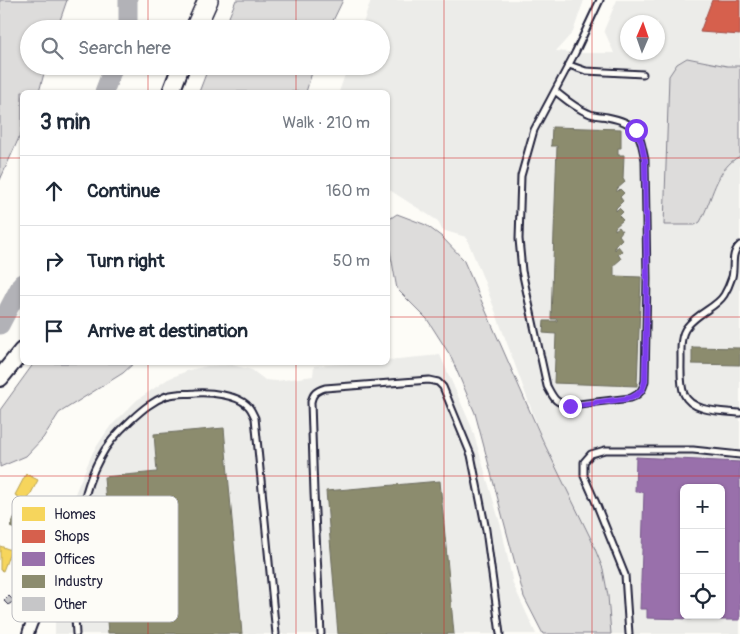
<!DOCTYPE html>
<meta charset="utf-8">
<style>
:root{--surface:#fff;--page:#f6f6f7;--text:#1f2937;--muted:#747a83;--line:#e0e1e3}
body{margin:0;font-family:Pangolin,sans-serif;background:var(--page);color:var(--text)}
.controls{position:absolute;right:15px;bottom:15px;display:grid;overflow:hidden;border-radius:8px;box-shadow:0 1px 4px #0004}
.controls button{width:45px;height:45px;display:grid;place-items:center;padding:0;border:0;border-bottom:1px solid var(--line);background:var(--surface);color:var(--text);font:25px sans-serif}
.compass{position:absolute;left:620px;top:15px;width:45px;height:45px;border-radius:50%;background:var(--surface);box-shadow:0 1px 4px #0004;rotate:2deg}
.stop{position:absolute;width:15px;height:15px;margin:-11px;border:4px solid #7c3aed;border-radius:50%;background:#fff}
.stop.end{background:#7c3aed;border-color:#fff;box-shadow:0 1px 5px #0008}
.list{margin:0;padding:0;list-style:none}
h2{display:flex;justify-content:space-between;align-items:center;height:65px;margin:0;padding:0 20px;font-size:21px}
h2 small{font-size:16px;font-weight:400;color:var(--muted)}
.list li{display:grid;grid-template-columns:32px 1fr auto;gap:15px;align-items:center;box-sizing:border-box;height:70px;padding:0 20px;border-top:1px solid var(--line)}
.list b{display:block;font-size:19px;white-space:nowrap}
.list em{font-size:16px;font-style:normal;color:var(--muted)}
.icon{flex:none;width:28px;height:28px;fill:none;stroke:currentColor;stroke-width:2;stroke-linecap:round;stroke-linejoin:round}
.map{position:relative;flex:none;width:740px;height:634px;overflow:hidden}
.search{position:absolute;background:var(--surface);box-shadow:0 1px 4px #0004;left:20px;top:20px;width:370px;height:55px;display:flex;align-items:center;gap:12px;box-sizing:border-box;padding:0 18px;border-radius:28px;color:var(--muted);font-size:19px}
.panel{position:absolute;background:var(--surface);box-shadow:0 1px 4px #0004;left:20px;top:90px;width:370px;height:275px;border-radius:8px}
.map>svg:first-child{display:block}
</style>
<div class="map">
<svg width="740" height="634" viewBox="0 0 740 634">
<rect width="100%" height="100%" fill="#fdfcf7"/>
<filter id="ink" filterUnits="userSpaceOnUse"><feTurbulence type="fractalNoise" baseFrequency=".02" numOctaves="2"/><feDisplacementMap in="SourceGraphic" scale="10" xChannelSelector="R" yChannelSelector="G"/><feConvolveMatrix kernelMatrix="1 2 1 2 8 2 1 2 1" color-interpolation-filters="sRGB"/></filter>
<g filter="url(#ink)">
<g fill="#ecece9" fill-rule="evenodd">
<path d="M371 0H584L573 32 556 51 581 53H614L604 30 617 0H740V634H611L608 596 603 569 591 539 543 441 483 278 466 237 442 230 438 221 388 189V92H339L348 66H381V29H361ZM628 22H658V52H628ZM684 488H721V615H684Z"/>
<polygon points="440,355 472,428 502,530 513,584 536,634 55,634 55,616 62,597 67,527 76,491 93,452 109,428 137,400 168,379 189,370 208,366 232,365 252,370 265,380 277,381 313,376 314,366 355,363 388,362 388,360"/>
</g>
<g fill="#dddcdb" stroke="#807f8b">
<polygon points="0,0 67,0 57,29 29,29 29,66 46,66 39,92 22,92 22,131 0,180"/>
<polygon points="236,0 343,0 329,29 224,29"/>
<path d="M687 58 727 66H740V156C715 169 713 199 700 222L695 225H664L669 76 677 64Z"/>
<polygon points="209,66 314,66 306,92 199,92"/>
<polygon points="397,214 426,225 442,237 463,259 543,441 591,539 603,569 608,596 611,634 543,634 524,597 475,413 450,355 427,319 397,289 388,240 388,220"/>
<polygon points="34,363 134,363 123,373 59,413 43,438 26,456 0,467 0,410"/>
</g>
<g fill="#f6d55c" stroke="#b69f52">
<polygon points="26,474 38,480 27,501 15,495"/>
<polygon points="0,546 11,550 3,571 0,570"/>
</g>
<polygon fill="#d6604d" stroke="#a04d48" points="712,0 740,0 740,35 700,32"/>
<polygon fill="#9970ab" stroke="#755989" points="636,457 740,462 740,620 719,620 719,615 721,615 721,488 684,488 684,615 691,615 691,619 647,618 647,609 640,609 644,492 635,492"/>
<g fill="#8c8c6e" stroke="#6c6c5f">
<polygon points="552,127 621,129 621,148 618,148 618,155 624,155 623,179 625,182 617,189 617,192 620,189 624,193 620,197 623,201 616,208 616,211 619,208 623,212 619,216 623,220 615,227 615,230 619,227 622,231 619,235 622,239 615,246 615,250 618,246 622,251 618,254 621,259 614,265 614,276 641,277 637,386 554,383 556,334 543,333 544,321 557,321 557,319 551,319 557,146 551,146"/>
<polygon points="692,347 740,348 740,365 692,364"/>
<polygon points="224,428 242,634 108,633 107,621 116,620 110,545 105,545 104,541 102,529 108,529 104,477 157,472 154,434"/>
<polygon points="440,481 454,634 338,634 326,491"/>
<polygon points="15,516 27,520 22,532 10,527"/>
</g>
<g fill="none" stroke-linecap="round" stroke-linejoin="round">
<g stroke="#b2b2b7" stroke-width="19">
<polyline points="128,0 128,29"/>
<polyline points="104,92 114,66"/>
<polyline points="0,325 22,283"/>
</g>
</g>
<polygon fill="#c6c6c8" stroke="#22223b" points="9,596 14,601 8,605 4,601"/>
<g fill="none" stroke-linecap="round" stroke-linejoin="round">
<g stroke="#22223b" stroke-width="9">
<g id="service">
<polyline points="569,65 586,71 643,74"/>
<path d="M555 91C565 99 575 108 588 113 594 116 601 116 607 117 638 123 639 131 645 160L647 279 645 381C643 390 640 394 631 398L570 405C555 403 554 399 547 386L522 271 519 239 521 176 534 130 575 53 600 0"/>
<path d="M740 245C730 254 735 265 732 277 730 283 727 290 724 295 716 308 698 312 687 327 680 335 681 350 681 360 681 371 680 384 684 394 692 413 724 411 740 413"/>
<path d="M76 634C72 582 74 504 100 458 107 444 120 430 131 420 142 410 152 401 166 396 175 393 187 394 196 393 210 392 237 395 247 405 251 408 253 414 255 418L276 634"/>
<path d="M321 634 314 493 311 402C313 393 316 391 325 388L429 380 438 382 443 387 471 455 486 530 500 634"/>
<polyline points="629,634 625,575 596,503 584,476 584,462 591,454 605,450 693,450 740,455"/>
</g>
</g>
<g stroke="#22223b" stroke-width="14">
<path id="minor" d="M28 634C32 615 50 595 48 575 46 562 39 547 34 534"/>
</g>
<g stroke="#22223b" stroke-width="20">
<g id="primary">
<polyline points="171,92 181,66"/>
<polyline points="0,378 22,351"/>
</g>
</g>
<g stroke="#22223b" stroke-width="22">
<polyline id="motorway" points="195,29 208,0"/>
</g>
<use href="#service" stroke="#fdfcf7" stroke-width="5"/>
<use href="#minor" stroke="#fdfcf7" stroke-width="10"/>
<use href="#primary" stroke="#fdfcf7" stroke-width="16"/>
<use href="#motorway" stroke="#fdfcf7" stroke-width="19"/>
</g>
</g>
<g fill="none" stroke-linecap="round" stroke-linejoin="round" filter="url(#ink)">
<path stroke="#7c3aed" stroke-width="6" d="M570 406 631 398C640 394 643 390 645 381L647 279 645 160 641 141 636 130"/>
</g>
<path fill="none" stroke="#d62828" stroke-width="1" stroke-opacity="0.55" d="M148 0V29M296 0V29M444 0V634M592 0V634M148 66V92M296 66V92M0 158H22M388 158H740M0 317H22M388 317H740M148 362V634M296 362V634M0 476H740"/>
<rect x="12" y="496" width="166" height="126" rx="8" fill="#fdfcf7" stroke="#bbbbbf" stroke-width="1"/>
<rect x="22" y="507" width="23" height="14" fill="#f6d55c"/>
<rect x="22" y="530" width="23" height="13" fill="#d6604d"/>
<rect x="22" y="552" width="23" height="14" fill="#9970ab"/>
<rect x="22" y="575" width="23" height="13" fill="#8c8c6e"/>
<rect x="22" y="597" width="23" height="14" fill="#c6c6c8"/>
<g font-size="14" fill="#22223b">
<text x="54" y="519">Homes</text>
<text x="54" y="541">Shops</text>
<text x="54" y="564">Offices</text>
<text x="54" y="586">Industry</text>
<text x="54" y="609">Other</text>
</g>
</svg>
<div class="controls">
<button>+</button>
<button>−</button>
<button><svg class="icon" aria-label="locate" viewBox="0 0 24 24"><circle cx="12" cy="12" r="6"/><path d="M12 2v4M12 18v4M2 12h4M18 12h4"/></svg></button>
</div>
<svg class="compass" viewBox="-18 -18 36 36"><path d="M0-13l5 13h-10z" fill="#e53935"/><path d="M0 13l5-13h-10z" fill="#747a83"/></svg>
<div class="stop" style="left:636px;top:130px"></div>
<div class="stop end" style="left:570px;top:406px"></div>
<div class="search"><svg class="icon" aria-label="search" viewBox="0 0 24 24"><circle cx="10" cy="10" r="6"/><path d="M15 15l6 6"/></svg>Search here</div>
<section class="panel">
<h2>3 min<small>Walk · 210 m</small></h2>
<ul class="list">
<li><svg class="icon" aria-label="ahead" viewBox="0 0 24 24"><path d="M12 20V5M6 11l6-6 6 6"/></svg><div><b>Continue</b></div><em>160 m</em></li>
<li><svg class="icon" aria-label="right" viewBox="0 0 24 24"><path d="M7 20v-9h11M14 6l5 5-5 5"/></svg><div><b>Turn right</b></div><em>50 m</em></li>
<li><svg class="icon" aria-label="arrive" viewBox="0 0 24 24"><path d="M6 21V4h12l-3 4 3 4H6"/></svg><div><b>Arrive at destination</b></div></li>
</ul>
</section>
</div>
